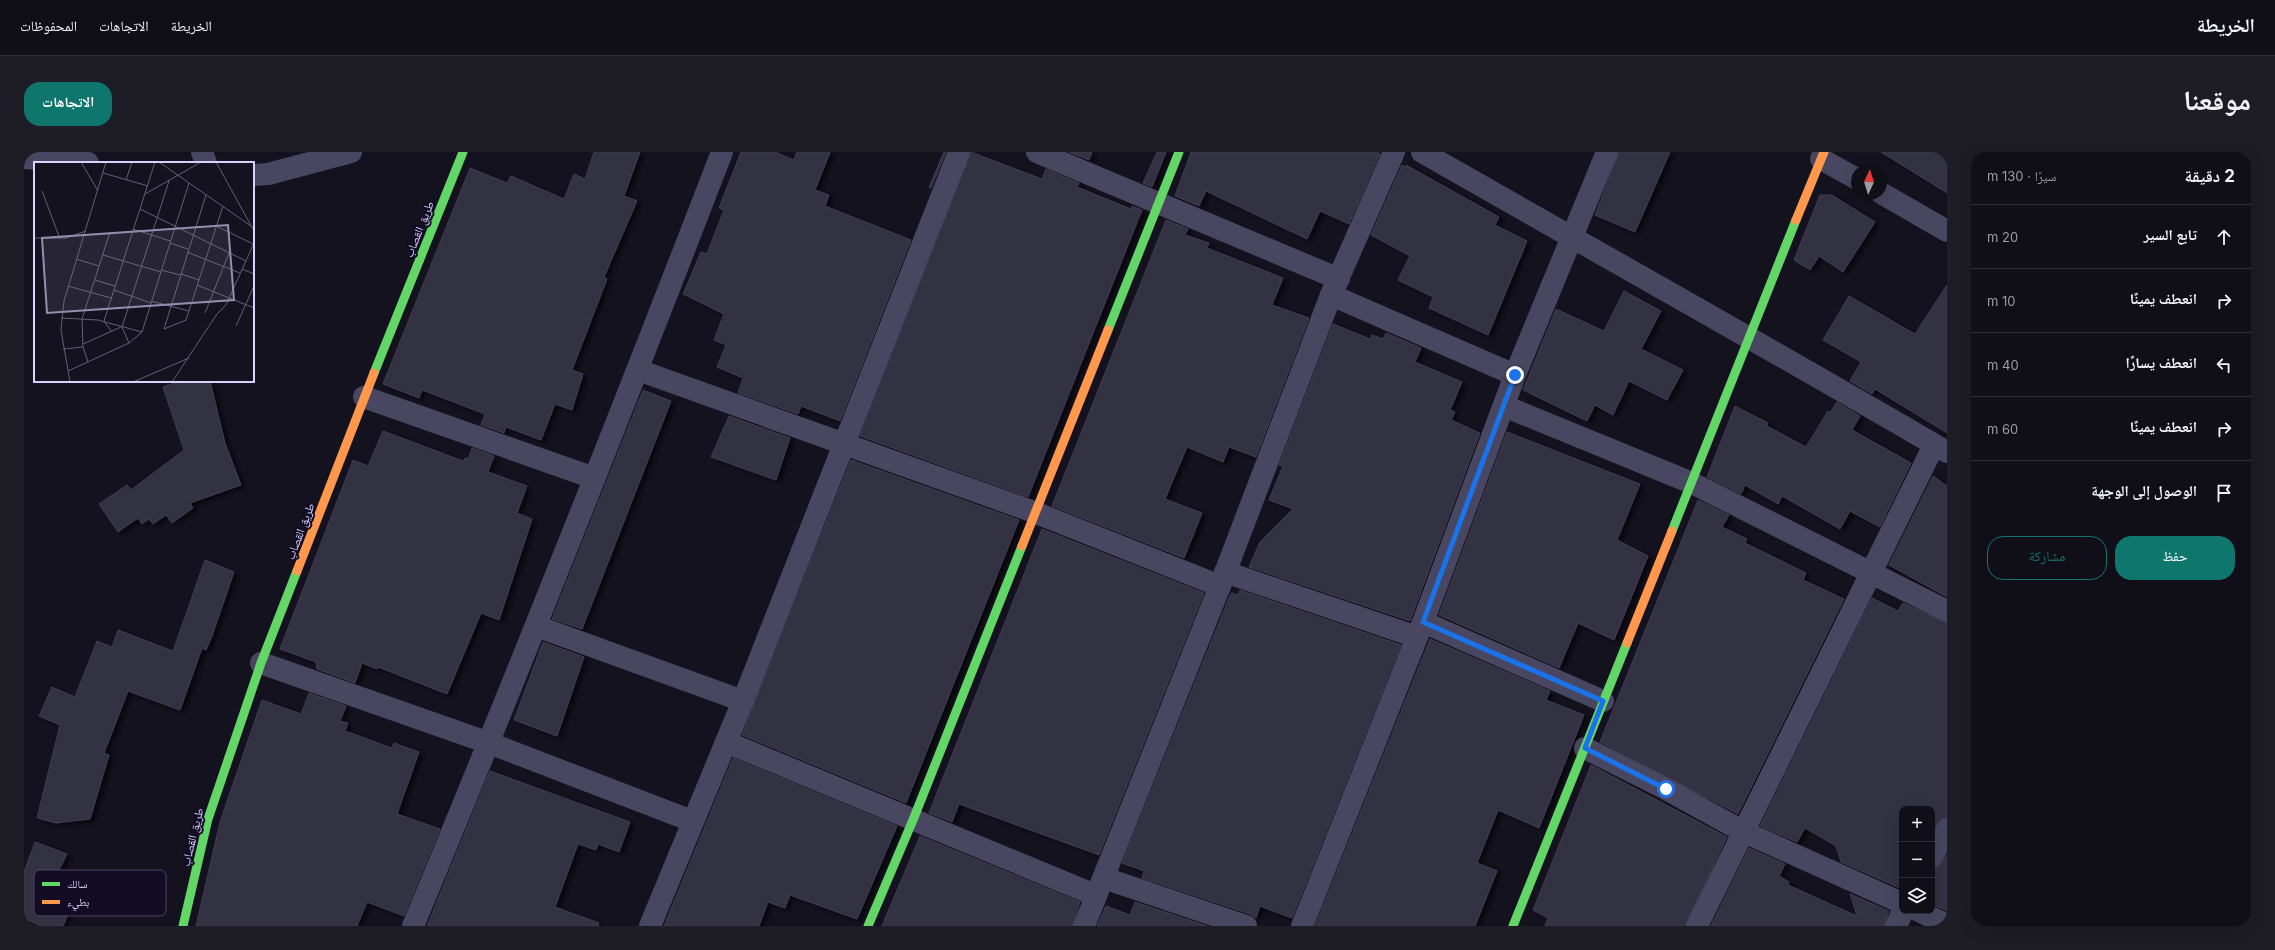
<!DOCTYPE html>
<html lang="ar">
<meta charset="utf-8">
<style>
:root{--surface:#100e17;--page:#1e1c24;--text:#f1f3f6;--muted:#9c9ca1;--line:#302e36;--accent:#0f766e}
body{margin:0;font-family:Inter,"Noto Naskh Arabic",sans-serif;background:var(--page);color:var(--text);direction:rtl}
.controls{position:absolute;right:12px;bottom:12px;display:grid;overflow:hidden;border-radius:8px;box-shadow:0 4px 16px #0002}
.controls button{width:36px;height:36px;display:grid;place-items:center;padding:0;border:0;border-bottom:1px solid var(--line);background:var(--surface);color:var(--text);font:20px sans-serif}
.compass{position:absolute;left:1827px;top:12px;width:36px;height:36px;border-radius:50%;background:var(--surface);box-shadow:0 4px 16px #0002;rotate:4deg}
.stop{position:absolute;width:12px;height:12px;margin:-9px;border:3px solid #1a73e8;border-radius:50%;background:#fff}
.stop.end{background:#1a73e8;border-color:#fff;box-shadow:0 1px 4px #0008}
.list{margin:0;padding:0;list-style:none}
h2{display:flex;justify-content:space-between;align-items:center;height:52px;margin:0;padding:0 16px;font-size:17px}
h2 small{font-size:13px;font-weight:400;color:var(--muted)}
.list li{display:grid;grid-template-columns:26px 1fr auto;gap:12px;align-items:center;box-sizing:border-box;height:64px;padding:0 16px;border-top:1px solid var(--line)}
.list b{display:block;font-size:15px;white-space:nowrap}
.list em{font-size:13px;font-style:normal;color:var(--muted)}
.actions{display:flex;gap:8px;padding:12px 16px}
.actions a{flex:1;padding:9px 0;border:1px solid var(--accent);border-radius:16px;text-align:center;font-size:14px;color:var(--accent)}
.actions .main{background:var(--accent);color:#fff}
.icon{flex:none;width:22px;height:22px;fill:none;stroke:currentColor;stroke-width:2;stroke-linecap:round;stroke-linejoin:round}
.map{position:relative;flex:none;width:1923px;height:774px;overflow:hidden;direction:ltr;border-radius:16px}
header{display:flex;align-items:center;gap:24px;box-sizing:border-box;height:56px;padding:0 20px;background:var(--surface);border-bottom:1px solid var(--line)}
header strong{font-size:19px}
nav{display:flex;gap:22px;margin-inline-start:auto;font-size:14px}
.intro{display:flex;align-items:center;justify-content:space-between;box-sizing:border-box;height:96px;padding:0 24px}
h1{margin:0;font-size:28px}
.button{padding:10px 18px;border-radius:16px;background:var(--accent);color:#fff;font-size:14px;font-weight:700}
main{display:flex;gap:24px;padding:0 24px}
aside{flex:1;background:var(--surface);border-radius:16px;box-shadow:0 4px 16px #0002}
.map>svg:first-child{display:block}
</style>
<header>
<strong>الخريطة</strong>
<nav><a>الخريطة</a><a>الاتجاهات</a><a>المحفوظات</a></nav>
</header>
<div class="intro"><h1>موقعنا</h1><a class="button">الاتجاهات</a></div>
<main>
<aside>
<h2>2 دقيقة<small>سيرًا · 130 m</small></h2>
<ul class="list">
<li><svg class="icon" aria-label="ahead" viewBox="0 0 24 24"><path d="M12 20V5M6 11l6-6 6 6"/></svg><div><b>تابع السير</b></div><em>20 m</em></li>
<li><svg class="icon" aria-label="right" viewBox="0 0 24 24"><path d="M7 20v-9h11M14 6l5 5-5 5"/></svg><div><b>انعطف يمينًا</b></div><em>10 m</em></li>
<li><svg class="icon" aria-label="left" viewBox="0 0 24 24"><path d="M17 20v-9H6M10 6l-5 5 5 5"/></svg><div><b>انعطف يسارًا</b></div><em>40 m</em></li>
<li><svg class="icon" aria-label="right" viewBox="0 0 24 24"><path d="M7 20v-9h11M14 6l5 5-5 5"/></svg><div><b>انعطف يمينًا</b></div><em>60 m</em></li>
<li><svg class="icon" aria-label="arrive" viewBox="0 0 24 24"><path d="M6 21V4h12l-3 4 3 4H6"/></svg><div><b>الوصول إلى الوجهة</b></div></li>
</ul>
<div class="actions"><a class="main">حفظ</a><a>مشاركة</a></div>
</aside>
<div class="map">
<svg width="1923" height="774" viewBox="0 0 1923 774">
<defs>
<filter id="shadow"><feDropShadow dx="4.5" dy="2.5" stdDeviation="2" flood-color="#0009"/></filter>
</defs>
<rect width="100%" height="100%" fill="#15121f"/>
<g fill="#333042" stroke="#423c54" filter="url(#shadow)">
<polygon points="570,0 616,0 600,44 613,49 580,125 583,127 548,218 559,222 548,258 531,252 517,288 482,275 480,281 457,273 461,262 398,238 395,246 359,232 446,16 483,31 487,24 540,47 550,22 561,27"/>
<polygon points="717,0 751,0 770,8 773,0 806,0 791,38 805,43 801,54 887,88 816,269 777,254 774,262 714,241 719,226 693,215 702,193 690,188 700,162 659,142 677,100 683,102 700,58 695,56"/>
<polygon points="920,0 922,0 907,36 905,35"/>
<polygon points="947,0 1018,27 1022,17 1055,31 1053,35 1107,57 1108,54 1118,58 1004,345 836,284"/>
<polygon points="1045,0 1068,0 1065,8"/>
<polygon points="1133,0 1142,0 1128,35 1119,31"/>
<polygon points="1167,0 1353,0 1356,2 1325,72 1296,59 1283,87 1182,39 1175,54 1151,44"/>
<polygon points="1595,0 1646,0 1611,80 1571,63"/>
<polygon points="1857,0 1923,0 1923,41"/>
<polygon points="1378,13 1381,15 1382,13 1475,65 1471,73 1503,89 1464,183 1405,156 1409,145 1374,128 1386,104 1347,83"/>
<polygon points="1796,43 1808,43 1851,70 1819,120 1795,104 1786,118 1770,108"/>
<polygon points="1142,68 1164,77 1161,83 1185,91 1183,96 1259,126 1248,153 1285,166 1232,305 1205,295 1199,310 1163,295 1141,347 1178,361 1160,406 1028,354"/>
<polygon points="1923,133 1923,281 1851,237 1848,242 1826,229 1837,210 1799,188 1825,144 1891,182"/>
<polygon points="1600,139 1637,159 1617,197 1659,218 1643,248 1605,229 1589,263 1571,253 1563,269 1499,238 1532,157 1580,179"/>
<polygon points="1309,172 1346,187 1348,183 1359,187 1362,181 1397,196 1391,210 1438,230 1426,258 1431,260 1427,268 1456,281 1386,469 1225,415 1236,390 1269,357 1245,348 1259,314 1255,313"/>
<polygon points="156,229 186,229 201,291 217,333 166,351 169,356 148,371 142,363 129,372 125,367 118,372 114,366 94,380 75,352 103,333 107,338 160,298 139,235"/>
<polygon points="619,238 647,249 558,477 528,467"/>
<polygon points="1813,250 1836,264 1828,278 1887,311 1856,375 1826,359 1816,377 1758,344 1754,352 1721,333 1717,342 1683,325 1711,254 1744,271 1743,274 1782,295 1804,259 1806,261"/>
<polygon points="705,264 766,286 752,328 687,305"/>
<polygon points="359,279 439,309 441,306 444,307 448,296 470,304 464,320 503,334 493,361 508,367 475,468 457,461 423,542 354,515 353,517 338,511 331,531 293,517 292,510 256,497 329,308 344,314"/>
<polygon points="1483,280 1616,332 1593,388 1624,404 1590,488 1554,471 1535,516 1415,463"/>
<polygon points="827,308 995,368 882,651 718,583"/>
<polygon points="1909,324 1923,334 1923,445 1865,413"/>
<polygon points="1674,348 1705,363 1698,375 1723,387 1721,391 1782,421 1779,428 1820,447 1714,662 1576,590"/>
<polygon points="1018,377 1180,441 1075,703 935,652 928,670 905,661"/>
<polygon points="181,408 210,420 188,484 182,498 178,496 156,558 104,539 80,601 85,603 66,667 32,671 13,666 36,573 15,564 28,535 51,545 73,489 88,495 94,478 149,499"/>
<polygon points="1216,438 1377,493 1268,766 1236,754 1232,766 1226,762 1118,726 1120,719 1098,711 1207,441 1214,443"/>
<polygon points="1848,446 1874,459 1879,451 1923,471 1923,665 1916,667 1908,679 1908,657 1878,657 1878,737 1817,710 1812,694 1781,676 1773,690 1736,674"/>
<polygon points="1406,487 1526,539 1522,548 1560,563 1515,676 1474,658 1453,711 1473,719 1451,774 1291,774"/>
<polygon points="519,490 560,505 533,584 490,568"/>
<polygon points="285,541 322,554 316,569 324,571 321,579 368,596 370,591 395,600 373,662 416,677 380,764 343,750 333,774 172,774 196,670 238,548 277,562"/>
<polygon points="709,606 873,674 833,767 766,743 761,756 744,750 735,774 640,774"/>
<polygon points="1567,613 1703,685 1661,774 1521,774 1524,766 1509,758"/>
<polygon points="466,619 606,670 595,700 574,692 572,698 554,692 531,755 575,771 574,774 403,774"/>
<polygon points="896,684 1056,750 1048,774 858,774"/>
<polygon points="11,690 43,702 33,722 57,731 39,774 16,774 0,766 0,720"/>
<polygon points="1725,696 1761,712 1755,724 1765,730 1764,733 1833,764 1826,742 1865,759 1860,774 1687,774"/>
<polygon points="1923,703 1923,759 1908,752 1908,717 1915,715"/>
<polygon points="1111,750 1183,774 1073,774 1082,754 1106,763"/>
</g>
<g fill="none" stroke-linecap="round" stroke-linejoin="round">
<g stroke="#494661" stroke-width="22">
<polyline points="178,0 182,11"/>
<polyline points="1013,0 1315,127"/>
<path d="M1398 0C1573 100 1749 198 1923 300"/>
<polyline points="0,6 64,11"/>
<polyline points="1797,7 1833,27"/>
<polyline points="229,23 244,22 327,0"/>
<polyline points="1857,41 1923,79"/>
<polyline points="1307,143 1491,223"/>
<polyline points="614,218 1010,360 1196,434"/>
<polyline points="340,245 570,326"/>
<polyline points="1480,254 1668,331 1923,459"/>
<polyline points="1201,420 1393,485"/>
<polyline points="1399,470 1579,549"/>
<polyline points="512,474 719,549"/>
<polyline points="237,511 465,591 668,669"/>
<polyline points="702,590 1071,743"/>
<polyline points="1561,596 1642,637 1720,680 1878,751"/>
<polyline points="1908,705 1923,677"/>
<polyline points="1080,726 1222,774"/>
<polyline points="1895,759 1923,773"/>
<path d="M389 774C496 517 598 259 698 0"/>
<polyline points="626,774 719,549 935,0"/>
<polyline points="1060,774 1196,434 1307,143 1370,0"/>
<polyline points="1278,774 1399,470 1491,223 1583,0"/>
<polyline points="1673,774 1910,293"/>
<polyline points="1872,774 1879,759"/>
</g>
<g stroke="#63d668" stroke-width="9">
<polyline points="1084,178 1155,0"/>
<polyline points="350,221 439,0"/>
<polyline points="1648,379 1772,68"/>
<polyline points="159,774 184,667 237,511 273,419"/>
<polyline points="844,774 889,668 998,394"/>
<polyline points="1489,774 1603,491"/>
</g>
<g stroke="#ff974d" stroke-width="9">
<polyline points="1772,68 1800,0"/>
<polyline points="998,394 1084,178"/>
<polyline points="273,419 350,221"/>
<polyline points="1603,491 1648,379"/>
</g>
</g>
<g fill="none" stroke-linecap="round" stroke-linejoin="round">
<polyline stroke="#1a73e8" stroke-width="5" points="1491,223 1399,470 1579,549 1561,596 1642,637"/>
</g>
<g text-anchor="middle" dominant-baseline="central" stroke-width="4" stroke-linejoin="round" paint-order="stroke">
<g font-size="12" fill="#d9d1ff" stroke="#120c25">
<text transform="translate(395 77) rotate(-68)">طريق القصاب</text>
<text transform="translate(276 379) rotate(-69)">طريق القصاب</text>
<text transform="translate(168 685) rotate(-76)">طريق القصاب</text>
</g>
</g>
<g transform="translate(10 10)">
<rect width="220" height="220" fill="#15121f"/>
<path fill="none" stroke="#635e79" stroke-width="1" d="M47 0 64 29M125 0 217 64M182 0 220 69M69 11 114 24M92 18 98 0M8 29 26 77M111 32 167 0M172 33 130 167 152 158 189 44M106 47 212 99M182 64 219 82M99 67 136 79M0 76H32L52 69M136 81 154 87M153 90 206 111M69 93 127 110M42 97 65 104M208 107 220 112M127 108 146 113M147 112 165 118M61 118 81 124M163 123 220 146M34 124 77 136M80 128 117 141M117 139 155 149M171 151 195 91M27 156 64 158 108 170M202 164 220 124M78 170 70 159 121 0M95 181 88 165 135 19M49 182 87 165M29 187 49 185M54 200 49 185 48 157 76 70M34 209 95 181 108 170 155 21M36 220 27 168 30 139 72 0M99 220 155 196M138 220 183 152 192 143 220 81"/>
<path fill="#948eb1" fill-opacity="0.15" stroke="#948eb1" stroke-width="2" d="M194 63 200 138 13 151 8 76Z"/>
<rect width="220" height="220" fill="none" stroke="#d9d1ff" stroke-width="2"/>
</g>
<rect x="10" y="718" width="132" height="46" rx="6" fill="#120c25" stroke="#4e4766" stroke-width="1"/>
<rect x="18" y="730" width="18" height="4" fill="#63d668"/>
<rect x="18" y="748" width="18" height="4" fill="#ff974d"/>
<g font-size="11" fill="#d9d1ff">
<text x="43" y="736">سالك</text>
<text x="43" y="754">بطيء</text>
</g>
</svg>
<div class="controls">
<button>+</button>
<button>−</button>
<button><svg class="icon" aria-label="layers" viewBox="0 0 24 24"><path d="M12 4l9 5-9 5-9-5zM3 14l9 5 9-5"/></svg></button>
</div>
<svg class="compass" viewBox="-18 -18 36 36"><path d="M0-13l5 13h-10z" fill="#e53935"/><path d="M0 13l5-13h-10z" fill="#9c9ca1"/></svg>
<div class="stop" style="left:1642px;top:637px"></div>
<div class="stop end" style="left:1491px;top:223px"></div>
</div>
</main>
